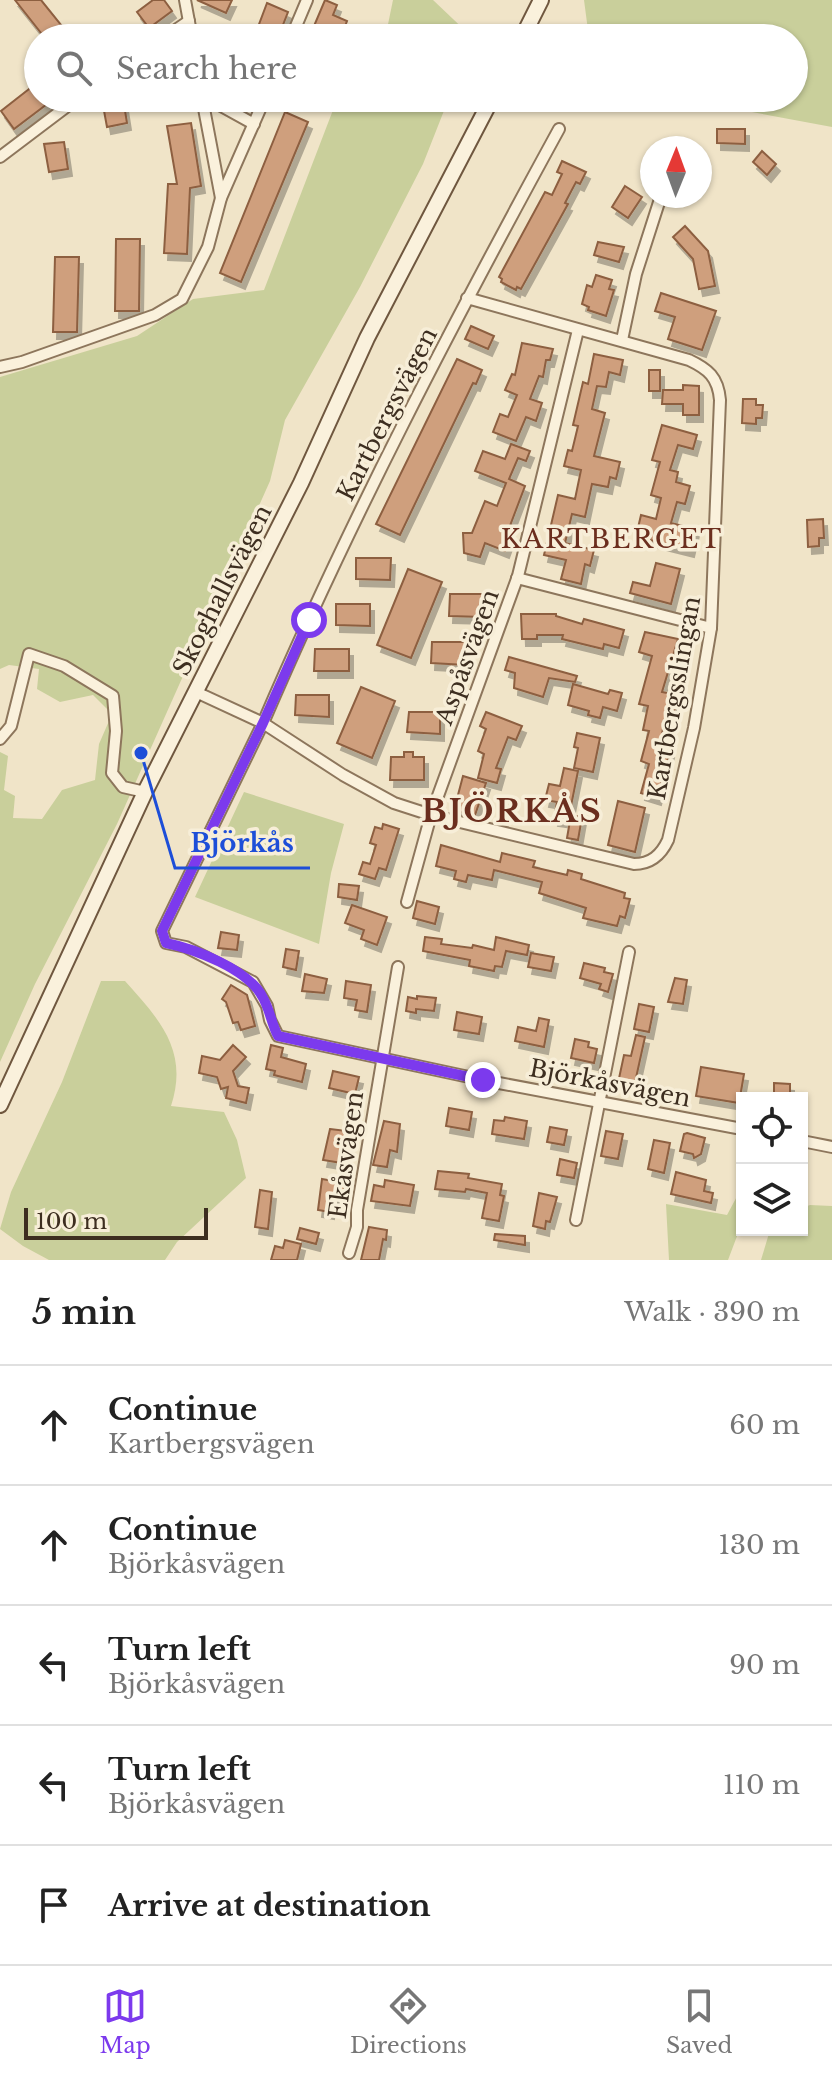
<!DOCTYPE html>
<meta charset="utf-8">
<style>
:root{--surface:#fff;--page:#f6f6f6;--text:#222;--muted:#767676;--line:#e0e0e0;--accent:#7c3aed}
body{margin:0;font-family:"Libre Baskerville",serif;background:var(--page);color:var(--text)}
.controls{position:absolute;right:24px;bottom:24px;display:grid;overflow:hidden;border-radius:0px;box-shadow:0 2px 6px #0004}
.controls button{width:72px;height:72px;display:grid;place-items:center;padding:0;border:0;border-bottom:2px solid var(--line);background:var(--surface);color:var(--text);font:40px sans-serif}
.compass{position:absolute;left:640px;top:136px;width:72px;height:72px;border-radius:50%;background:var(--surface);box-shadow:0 2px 6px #0004;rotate:1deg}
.scale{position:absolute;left:24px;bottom:20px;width:184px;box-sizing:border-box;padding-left:8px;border:4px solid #3d2e20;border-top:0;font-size:22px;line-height:28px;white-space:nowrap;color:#3d2e20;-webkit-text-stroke:6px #f7eed8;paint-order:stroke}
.stop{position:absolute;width:24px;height:24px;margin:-18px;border:6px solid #7c3aed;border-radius:50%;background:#fff}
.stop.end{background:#7c3aed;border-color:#fff;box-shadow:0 2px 8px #0008}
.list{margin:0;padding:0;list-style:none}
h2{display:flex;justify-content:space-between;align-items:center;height:104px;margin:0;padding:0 32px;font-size:34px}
h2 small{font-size:26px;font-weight:400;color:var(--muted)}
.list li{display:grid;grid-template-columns:52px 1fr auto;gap:24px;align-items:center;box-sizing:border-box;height:120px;padding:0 32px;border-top:2px solid var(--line)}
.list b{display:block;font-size:30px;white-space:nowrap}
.list p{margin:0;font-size:26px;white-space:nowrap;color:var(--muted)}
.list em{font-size:26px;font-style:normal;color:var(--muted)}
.icon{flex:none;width:44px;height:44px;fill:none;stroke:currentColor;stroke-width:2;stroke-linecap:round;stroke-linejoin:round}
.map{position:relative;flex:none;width:832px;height:1260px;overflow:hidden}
.search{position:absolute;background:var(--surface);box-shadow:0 2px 6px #0004;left:24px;right:24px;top:24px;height:88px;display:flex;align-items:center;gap:20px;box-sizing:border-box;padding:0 28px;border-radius:44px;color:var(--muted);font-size:30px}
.sheet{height:704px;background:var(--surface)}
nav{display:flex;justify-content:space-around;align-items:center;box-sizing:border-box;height:112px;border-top:2px solid var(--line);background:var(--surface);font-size:22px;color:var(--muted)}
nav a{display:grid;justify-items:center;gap:4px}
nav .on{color:var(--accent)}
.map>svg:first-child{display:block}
</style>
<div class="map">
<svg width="832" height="1260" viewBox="0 0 832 1260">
<defs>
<filter id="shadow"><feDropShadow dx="4" dy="7" stdDeviation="0" flood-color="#0004"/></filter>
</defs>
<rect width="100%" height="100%" fill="#f0e4c8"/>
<g fill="#c9cf9b">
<polygon points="393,0 433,0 473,38 388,38 386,34"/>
<polygon points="584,0 832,0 832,127 677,98 794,98 794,38 589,38"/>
<polygon points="388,98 449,98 423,164 360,287 285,420 270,481 117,824 35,984 0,1062 0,752 8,756 4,790 15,796 13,818 42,819 62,790 95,780 99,744 112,714 93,695 60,702 37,689 39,669 9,665 0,669 0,377 137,336 193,299 264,290 333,110 382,109"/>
<polygon points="244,792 344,824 331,873 319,944 195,897"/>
<path d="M101 981H125C160 1020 189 1051 171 1106L224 1112 237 1140 246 1178 177 1242 165 1260H49L23 1246 0 1229 11 1192 62 1082Z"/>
<polygon points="742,1187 742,1223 728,1260 669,1260 666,1204 727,1215"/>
<polygon points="810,1205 832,1206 832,1260 761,1260 770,1230 802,1230 802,1208"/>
</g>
<g fill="#cf9f7d" stroke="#8d5f41" stroke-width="2" filter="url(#shadow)">
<polygon points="15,0 41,0 66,31 57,38 45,38"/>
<polygon points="153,0 164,0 172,11 149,28 137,12"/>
<polygon points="197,0 232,0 226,13"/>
<polygon points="325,0 337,5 333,15 347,21 341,37 314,26"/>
<polygon points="267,3 288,12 279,35 258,27"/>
<polygon points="38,82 38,98 55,98 14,129 1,111"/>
<polygon points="123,98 127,123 107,127 102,100"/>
<polygon points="285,112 308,122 241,282 220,273"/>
<polygon points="191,123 201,186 190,188 187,254 164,253 168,184 177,184 167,126"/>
<polygon points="717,129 745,129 745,144 717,143"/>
<polygon points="64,142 68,169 49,172 44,144"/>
<polygon points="762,151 776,164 767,175 753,162"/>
<polygon points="562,161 586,172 580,184 576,182 565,203 568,204 521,289 517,287 516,290 501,282 502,279 499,277 545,192 552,195 562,174 557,172"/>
<polygon points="625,186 642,197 628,218 612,207"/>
<polygon points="685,226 708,251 715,286 699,289 693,259 673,237"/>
<polygon points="116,239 140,239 139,311 115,311"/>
<polygon points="598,242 624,247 619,262 594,255"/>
<polygon points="55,257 79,257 77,332 53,332"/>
<polygon points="596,275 612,280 609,289 614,290 606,316 588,310 589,307 582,304 587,285 592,287"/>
<polygon points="661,293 716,311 702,350 668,339 675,317 655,311"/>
<polygon points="471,326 494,336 488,349 465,339"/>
<polygon points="522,343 553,349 550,360 546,360 543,377 539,376 530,399 542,403 536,421 526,417 516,441 493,432 500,414 508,417 517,395 505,390 512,374 515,375"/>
<polygon points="594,354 623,360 620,375 609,372 606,387 597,386 592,409 605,413 594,456 620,462 616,479 610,477 608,487 592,484 585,517 572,514 565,543 594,550 590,566 585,564 581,584 561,579 566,560 544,555 558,495 575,499 581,470 564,466 568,450 572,451 578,426 573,425 583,382 588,384"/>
<polygon points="457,359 482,370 476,384 473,383 400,535 376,524"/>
<rect x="649" y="370" width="11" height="21"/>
<polygon points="683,385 699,386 699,415 683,415 683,404 662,404 663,390 683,390"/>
<polygon points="743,399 756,399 756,405 763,405 762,418 756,418 756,424 742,423"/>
<polygon points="662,425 697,435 693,449 678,445 670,470 678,472 676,482 690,486 685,504 677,502 671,523 695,529 690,550 650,540 651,536 637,532 641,515 656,519 661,498 651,495 660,462 652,460"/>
<polygon points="511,444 530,451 526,461 518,458 509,479 525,486 505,539 509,540 505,551 485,543 480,557 464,553 463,533 472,533 485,501 497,506 506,483 475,471 483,451 505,459"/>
<polygon points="823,519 824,538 819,538 819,546 808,547 807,520"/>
<polygon points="356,558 391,558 390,580 356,579"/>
<polygon points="656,563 680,569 671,604 630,593 633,582 650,586"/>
<polygon points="408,569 442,582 411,658 377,645"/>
<polygon points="450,594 483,594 483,617 449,616"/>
<polygon points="336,604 370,604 370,626 336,625"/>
<polygon points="521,614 556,614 556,616 582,624 584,619 624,630 619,648 604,644 603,649 562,639 563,635 537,635 537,639 522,639"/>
<polygon points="645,632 678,639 662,692 677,695 674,711 667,710 659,748 670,751 657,798 641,793 649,764 641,761 649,731 643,730 648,706 639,704 652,656 639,652"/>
<polygon points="432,642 467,642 466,665 431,663"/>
<polygon points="315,649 349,649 349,671 314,671"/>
<polygon points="509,657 577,676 575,682 549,678 543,697 514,688 515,673 505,670"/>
<polygon points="573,684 608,694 610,690 622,693 617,711 603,707 600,718 588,715 589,711 568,705"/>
<polygon points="361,687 395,701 372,758 337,743"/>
<polygon points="296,695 329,695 329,717 295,715"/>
<polygon points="409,712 440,712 440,734 407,732"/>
<polygon points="486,712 522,726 516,740 508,737 496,768 501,769 497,783 478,778 484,754 478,751 486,729 480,726"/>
<polygon points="577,733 600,738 593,772 574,768 578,748 574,747"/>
<polygon points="404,752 413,752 413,757 424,757 424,780 390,780 391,757 404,757"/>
<polygon points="564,768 578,771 568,821 554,819 557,802 545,800 549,784 560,786"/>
<polygon points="463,776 486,783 475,815 454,810"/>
<polygon points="618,801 645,808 635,852 608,845"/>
<polygon points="571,815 582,817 578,840 567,838"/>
<polygon points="383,824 399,829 386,870 379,868 375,879 359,874 363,862 370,864 376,845 370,843 375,827 382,829"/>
<polygon points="441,845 500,862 502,853 535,861 533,867 567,875 568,870 582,874 581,879 625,893 624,898 630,899 625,918 620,916 617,926 583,918 586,908 539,893 542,882 494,870 492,880 468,875 466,882 454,879 456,871 436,866"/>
<polygon points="339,884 359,886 357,900 338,897"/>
<polygon points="417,901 439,907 435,924 413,918"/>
<polygon points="352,905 387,917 377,945 361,939 364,930 345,923"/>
<polygon points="221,932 239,935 237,950 218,948"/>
<polygon points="425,937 442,939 441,944 472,948 473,945 494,950 496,937 529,945 527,955 506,951 502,967 495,966 494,971 469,966 470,960 423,951"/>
<polygon points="286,949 299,951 296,970 283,967"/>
<polygon points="531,953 554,957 551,971 528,967"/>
<polygon points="584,963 605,968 604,972 613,974 608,992 599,989 601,984 580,978"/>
<polygon points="305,974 327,979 324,993 302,991"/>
<polygon points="675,978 687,980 683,1004 668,1002"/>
<polygon points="346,981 371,985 367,1012 355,1010 357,1000 344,998"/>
<polygon points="231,985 247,995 255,1026 241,1030 238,1022 233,1023 226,1002 222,999"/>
<polygon points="417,996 436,998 434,1011 416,1009 416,1013 406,1011 408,997 417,999"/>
<polygon points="639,1004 654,1007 649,1032 634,1029"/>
<polygon points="457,1012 482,1017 479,1034 454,1030"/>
<polygon points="539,1018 549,1020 544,1047 515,1041 518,1027 536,1031"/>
<polygon points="636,1035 645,1037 634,1087 618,1083 624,1055 631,1056"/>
<polygon points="575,1039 589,1042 588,1047 597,1049 594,1063 571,1058"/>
<polygon points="233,1045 246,1057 233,1071 238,1086 249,1088 246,1103 226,1098 228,1087 221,1089 217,1077 199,1073 202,1056 220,1060"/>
<polygon points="271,1045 283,1048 281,1057 306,1064 302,1082 274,1075 275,1071 266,1069"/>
<polygon points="701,1067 744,1074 739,1103 696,1096"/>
<polygon points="333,1071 359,1077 355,1094 329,1088"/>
<polygon points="774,1083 790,1084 790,1098 774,1098"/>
<polygon points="449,1108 472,1112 469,1130 446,1126"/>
<polygon points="505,1117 527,1121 524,1139 492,1134 494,1120 504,1121"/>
<polygon points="384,1121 400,1124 397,1152 390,1150 387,1167 373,1165"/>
<polygon points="550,1127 567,1130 564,1145 547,1142"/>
<polygon points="330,1129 347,1131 342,1163 323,1160"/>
<polygon points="606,1131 623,1134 618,1159 601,1156"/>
<polygon points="687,1133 705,1138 701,1154 694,1158 693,1154 680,1151 684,1134"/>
<polygon points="654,1140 670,1143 664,1173 648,1169"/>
<polygon points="560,1159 577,1163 574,1178 557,1175"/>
<polygon points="438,1171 469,1174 468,1178 502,1184 500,1195 504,1196 499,1221 482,1218 487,1193 466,1189 465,1192 435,1189"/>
<polygon points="676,1172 706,1180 704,1191 713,1193 711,1203 671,1194"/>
<polygon points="322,1179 345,1183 342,1200 332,1198 330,1212 318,1210"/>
<polygon points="385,1180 414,1185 410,1206 371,1201 374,1185 384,1187"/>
<polygon points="260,1190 272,1192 268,1229 255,1227"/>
<polygon points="539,1193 557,1197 550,1222 546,1221 545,1229 533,1226"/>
<polygon points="369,1227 387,1230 386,1240 383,1239 379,1260 361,1260"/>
<polygon points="300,1228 319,1233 316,1244 297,1239"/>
<polygon points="495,1234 525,1236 525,1245 494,1240"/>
<polygon points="285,1240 301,1244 297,1260 271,1260 275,1246 283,1248"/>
</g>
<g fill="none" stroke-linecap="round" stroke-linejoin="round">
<g stroke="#8d765c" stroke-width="14">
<g id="street">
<polyline points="185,0 192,38"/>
<polyline points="164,38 189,21"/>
<polyline points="291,38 307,0"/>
<polyline points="202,98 221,198"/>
<polyline points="207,98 254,124"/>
<polyline points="0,157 78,98"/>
<path d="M467 298 689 360C708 369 718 377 720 400L711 628 694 728 668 840C661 855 651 864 634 864L431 815 394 803 343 775 263 723C350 520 453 323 559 129"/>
<polyline points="622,340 636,274 661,196"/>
<polyline points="0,367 22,362 155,315 182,299 208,247 221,198 265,98"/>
<polyline points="517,578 711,628"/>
<polyline points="196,692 263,723 162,931 166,943 186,947 253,982 267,1006 270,1020 278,1036 483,1080 742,1129"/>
<polyline points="0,739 11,726 29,654 64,666 113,696 116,731 112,773 123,787 145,792"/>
<polyline points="407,902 431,815 518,576 578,330"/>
<polyline points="802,1141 832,1147"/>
<polyline points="576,1220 629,952"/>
<polyline points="349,1253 357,1227 357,1210 398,967"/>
</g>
</g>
<g stroke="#6f573f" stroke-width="18">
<g id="secondary">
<polyline points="522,38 541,0"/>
<polyline points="0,1105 145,792 301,483 367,338 492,98"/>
</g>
</g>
<use href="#street" stroke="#faf1dc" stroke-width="10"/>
<use href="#secondary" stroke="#faf1dc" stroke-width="14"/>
</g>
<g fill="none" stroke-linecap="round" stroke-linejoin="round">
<path stroke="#7c3aed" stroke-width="10" d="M309 620 263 723 162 931 166 943C195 949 247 969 262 996 270 1009 271 1023 278 1036L483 1080"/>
</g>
<g text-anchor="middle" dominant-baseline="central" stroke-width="7" stroke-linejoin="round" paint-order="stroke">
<g font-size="24" fill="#3d2e20" stroke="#f7eed8">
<text transform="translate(387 414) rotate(-63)">Kartbergsvägen</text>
<text transform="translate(222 590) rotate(-63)">Skoghallsvägen</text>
<text transform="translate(467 657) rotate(-70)">Aspåsvägen</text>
<text transform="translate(674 698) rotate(-80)">Kartbergsslingan</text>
<text transform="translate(610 1083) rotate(11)">Björkåsvägen</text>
<text transform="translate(346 1155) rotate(-82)">Ekåsvägen</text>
</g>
<g font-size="26" letter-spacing="2" fill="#6b2e1e" stroke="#f7eed8">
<text x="612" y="539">KARTBERGET</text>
</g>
<g font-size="32" font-weight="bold" letter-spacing="2" fill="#6b2e1e" stroke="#f7eed8">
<text x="512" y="811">BJÖRKÅS</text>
</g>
</g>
<path fill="none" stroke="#1d4ed8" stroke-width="3" d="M141 753L175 868H310"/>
<circle fill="#1d4ed8" stroke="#f7eed8" stroke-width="3" cx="141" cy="753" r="8"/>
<g font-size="26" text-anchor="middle" font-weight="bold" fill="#1d4ed8" stroke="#f7eed8" stroke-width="7" stroke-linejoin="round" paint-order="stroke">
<text x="242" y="852">Björkås</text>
</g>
</svg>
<div class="controls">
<button><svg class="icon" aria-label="locate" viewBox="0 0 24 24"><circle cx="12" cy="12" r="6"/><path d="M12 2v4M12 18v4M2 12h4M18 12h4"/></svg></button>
<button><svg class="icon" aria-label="layers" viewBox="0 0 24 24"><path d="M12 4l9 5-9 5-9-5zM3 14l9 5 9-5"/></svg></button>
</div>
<svg class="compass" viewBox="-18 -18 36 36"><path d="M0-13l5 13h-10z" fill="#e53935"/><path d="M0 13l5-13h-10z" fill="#767676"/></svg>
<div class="scale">100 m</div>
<div class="stop" style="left:309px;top:620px"></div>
<div class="stop end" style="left:483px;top:1080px"></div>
<div class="search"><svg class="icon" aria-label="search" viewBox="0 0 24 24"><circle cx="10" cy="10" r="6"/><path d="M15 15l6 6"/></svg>Search here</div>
</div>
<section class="sheet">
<h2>5 min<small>Walk · 390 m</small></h2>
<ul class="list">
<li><svg class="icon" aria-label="ahead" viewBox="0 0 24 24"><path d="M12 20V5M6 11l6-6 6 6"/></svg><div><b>Continue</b><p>Kartbergsvägen</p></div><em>60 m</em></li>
<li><svg class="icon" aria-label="ahead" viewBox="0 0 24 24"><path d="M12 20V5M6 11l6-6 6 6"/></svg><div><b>Continue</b><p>Björkåsvägen</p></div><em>130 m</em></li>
<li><svg class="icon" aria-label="left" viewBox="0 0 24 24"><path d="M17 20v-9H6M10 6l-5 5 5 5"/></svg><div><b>Turn left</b><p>Björkåsvägen</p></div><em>90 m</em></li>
<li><svg class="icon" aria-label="left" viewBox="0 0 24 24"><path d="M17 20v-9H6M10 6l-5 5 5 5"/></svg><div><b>Turn left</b><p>Björkåsvägen</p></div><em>110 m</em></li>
<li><svg class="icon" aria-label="arrive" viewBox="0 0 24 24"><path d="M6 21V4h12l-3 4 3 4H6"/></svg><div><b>Arrive at destination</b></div></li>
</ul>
</section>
<nav>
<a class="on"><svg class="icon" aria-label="map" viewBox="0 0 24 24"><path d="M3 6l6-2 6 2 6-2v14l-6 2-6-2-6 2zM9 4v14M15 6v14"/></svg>Map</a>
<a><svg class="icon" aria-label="directions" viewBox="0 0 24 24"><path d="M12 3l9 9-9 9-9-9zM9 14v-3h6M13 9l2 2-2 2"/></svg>Directions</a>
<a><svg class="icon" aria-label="saved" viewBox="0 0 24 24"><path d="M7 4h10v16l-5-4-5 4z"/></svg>Saved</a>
</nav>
